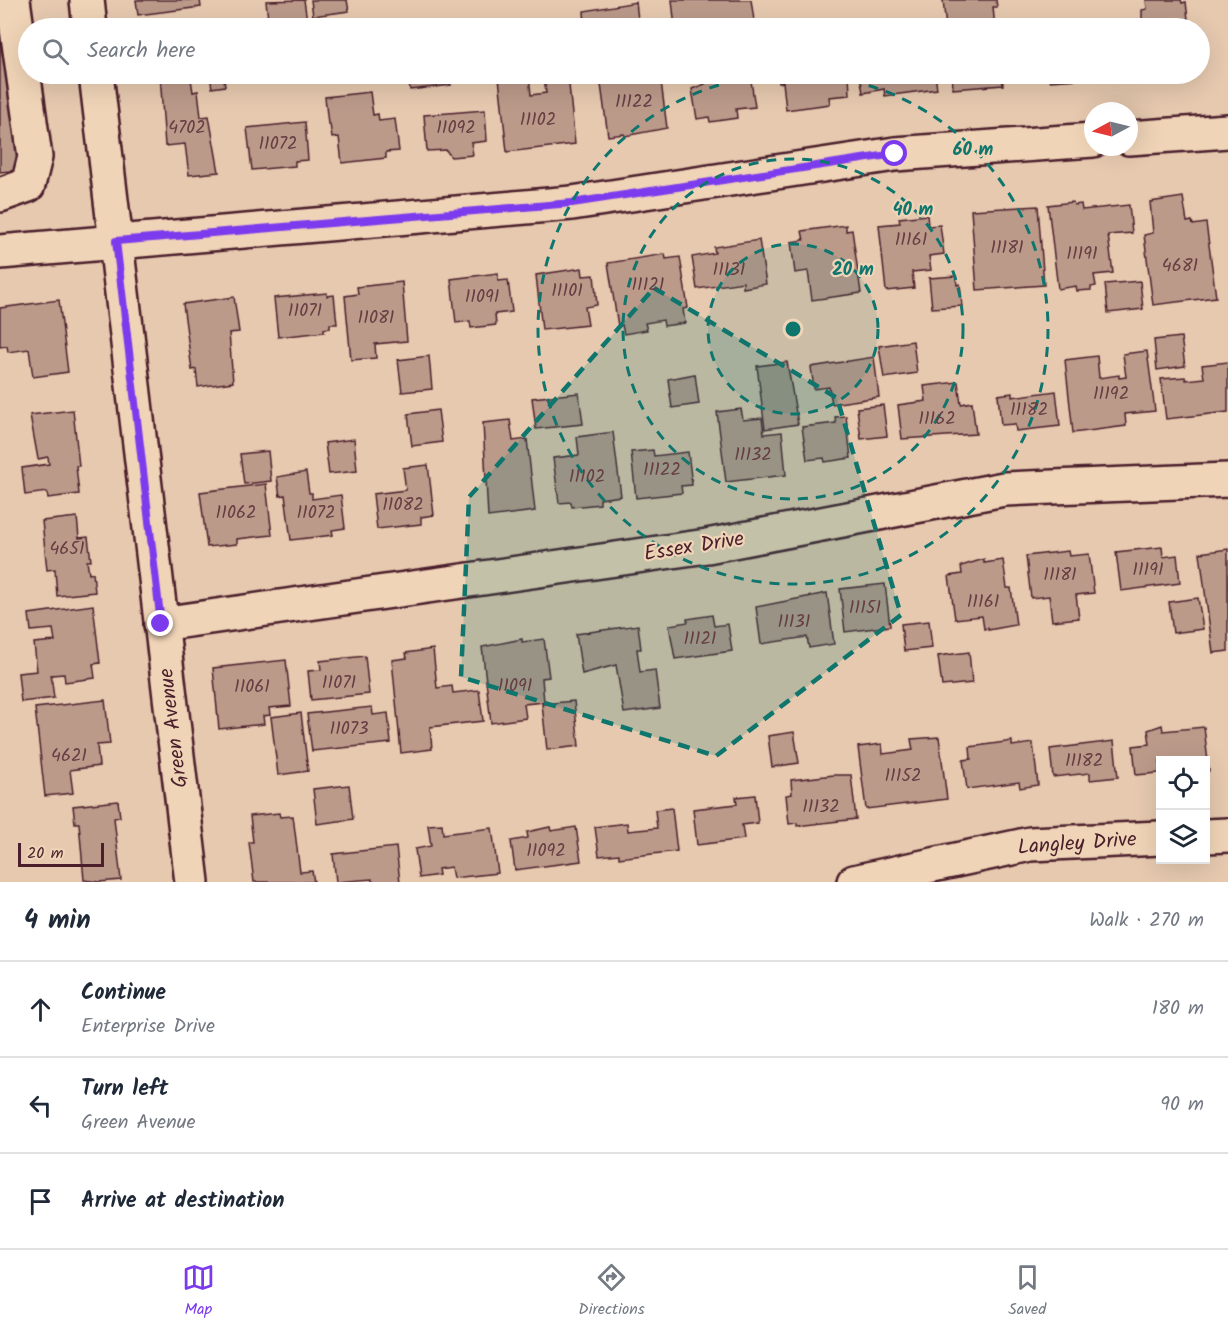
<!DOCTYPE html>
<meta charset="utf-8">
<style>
:root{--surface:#fff;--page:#f2f2f3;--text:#1f2937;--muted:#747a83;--line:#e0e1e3;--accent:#7c3aed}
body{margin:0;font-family:Kalam,sans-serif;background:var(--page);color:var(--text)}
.controls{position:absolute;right:18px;bottom:18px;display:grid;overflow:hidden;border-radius:0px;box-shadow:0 6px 24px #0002}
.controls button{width:54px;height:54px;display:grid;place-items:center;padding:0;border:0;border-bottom:2px solid var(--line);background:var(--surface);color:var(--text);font:30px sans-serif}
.compass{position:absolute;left:1084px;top:102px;width:54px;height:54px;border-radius:50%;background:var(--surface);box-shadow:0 6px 24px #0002;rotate:263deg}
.scale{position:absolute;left:18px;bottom:15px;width:86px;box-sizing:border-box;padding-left:6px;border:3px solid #4a1f2b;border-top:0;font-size:16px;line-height:21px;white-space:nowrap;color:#4a1f2b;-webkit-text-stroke:4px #f0d4b7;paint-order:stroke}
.stop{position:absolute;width:18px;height:18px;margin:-14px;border:4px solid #7c3aed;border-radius:50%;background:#fff}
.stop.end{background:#7c3aed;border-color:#fff;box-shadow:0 2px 6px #0008}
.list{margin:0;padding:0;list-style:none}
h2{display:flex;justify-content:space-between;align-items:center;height:78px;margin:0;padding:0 24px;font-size:26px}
h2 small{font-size:20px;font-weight:400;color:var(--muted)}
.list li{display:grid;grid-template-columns:39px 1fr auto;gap:18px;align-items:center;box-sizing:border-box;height:96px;padding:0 24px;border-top:2px solid var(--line)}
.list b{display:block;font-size:22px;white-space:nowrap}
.list p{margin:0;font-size:20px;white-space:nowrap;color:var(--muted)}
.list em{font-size:20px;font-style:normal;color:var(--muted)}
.icon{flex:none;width:33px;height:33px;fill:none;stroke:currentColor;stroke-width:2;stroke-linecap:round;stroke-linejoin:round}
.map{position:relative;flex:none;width:1228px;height:882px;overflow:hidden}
.search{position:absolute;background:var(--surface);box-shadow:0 6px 24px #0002;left:18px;right:18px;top:18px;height:66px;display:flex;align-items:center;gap:15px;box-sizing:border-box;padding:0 21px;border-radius:33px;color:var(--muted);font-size:22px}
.sheet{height:366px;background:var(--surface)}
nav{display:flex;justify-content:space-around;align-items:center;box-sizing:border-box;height:84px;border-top:2px solid var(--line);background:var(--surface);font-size:16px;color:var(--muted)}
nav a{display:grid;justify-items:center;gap:3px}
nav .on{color:var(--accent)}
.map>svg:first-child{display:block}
</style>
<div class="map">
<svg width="1228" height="882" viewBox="0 0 1228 882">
<rect width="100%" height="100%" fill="#e6c9af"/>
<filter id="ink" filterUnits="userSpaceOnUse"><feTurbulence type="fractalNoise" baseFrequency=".0167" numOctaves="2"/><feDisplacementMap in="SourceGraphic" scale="12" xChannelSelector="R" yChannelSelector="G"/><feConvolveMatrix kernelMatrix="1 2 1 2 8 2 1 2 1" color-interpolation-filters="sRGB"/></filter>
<g filter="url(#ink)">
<g fill="#bb9a8a" stroke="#4a1f2b" stroke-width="1.5">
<polygon points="0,0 22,170 0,172"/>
<polygon points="136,0 200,0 201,7 138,15"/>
<polygon points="304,0 308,28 269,28 266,1"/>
<polygon points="311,0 347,0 349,11 313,16"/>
<polygon points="672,0 751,0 755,27 675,28"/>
<polygon points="943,0 996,0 997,7 993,7 995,28 946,28"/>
<polygon points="1146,0 1181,0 1182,3 1186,2 1189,28 1142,28 1142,10 1147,9"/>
<polygon points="636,2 639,28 585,28 584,11"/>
<polygon points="160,74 223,74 225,86 212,88 210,76 191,79 193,92 198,91 201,117 209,116 219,172 189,175 185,144 165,146"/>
<polygon points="267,74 307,74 308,78 268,83"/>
<polygon points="408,74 449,74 451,85 410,90"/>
<polygon points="617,74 660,74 667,128 625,136 624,134 608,136 600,77"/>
<polygon points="750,74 755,107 736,109 737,118 710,122 709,117 697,119 692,89 705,84 704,79"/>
<polygon points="778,74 849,74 850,95 829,97 830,104 786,110 783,82 779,83"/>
<polygon points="860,74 935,74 937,89 885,96 884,89 863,93"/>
<polygon points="952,74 1002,74 1003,85 953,89"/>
<polygon points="1050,74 1095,74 1095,78 1050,81"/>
<polygon points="529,75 531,95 546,93 544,78 568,75 575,144 507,152 499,78"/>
<polygon points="370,92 373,115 378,114 379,121 395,119 399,151 386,152 386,158 342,163 339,137 332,138 330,124 328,124 325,97"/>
<polygon points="485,110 487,141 471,143 473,155 451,157 446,150 427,151 424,115"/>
<polygon points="305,122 308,160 295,161 295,166 252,170 247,128"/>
<polygon points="1183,197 1187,222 1192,221 1193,225 1206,223 1216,297 1153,305 1144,235 1153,233 1150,202"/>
<polygon points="1073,202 1074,205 1081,204 1082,210 1129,205 1132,233 1108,235 1113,273 1094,275 1096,286 1091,287 1091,290 1077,291 1076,286 1058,289 1048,205"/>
<polygon points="1038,206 1044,285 977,290 971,210"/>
<polygon points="927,215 928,226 940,225 944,254 929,256 931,270 912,272 914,288 886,291 879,225 900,223 899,218"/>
<polygon points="846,225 846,231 852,230 861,293 812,300 808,271 795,273 791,242 804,240 802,231"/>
<polygon points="759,240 766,284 743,288 743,282 697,289 692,257 715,253 714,247"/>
<polygon points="665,254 666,259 680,257 688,308 683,309 685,323 664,326 663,320 645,323 647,330 624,334 622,325 618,326 608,263"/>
<polygon points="582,268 583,276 594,275 597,305 585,307 588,325 542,330 536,275"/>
<polygon points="498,273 498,281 508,280 512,312 495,314 496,325 471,328 470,321 456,323 451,279"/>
<polygon points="956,276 957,285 960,284 962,306 932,308 929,278"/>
<polygon points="1140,281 1143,309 1108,313 1105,284"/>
<polygon points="402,282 407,341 375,344 376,358 351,360 345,296 358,294 357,287"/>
<polygon points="327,293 327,296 334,295 337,324 330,324 330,328 324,329 324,332 278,337 274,298"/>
<polygon points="234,297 239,332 229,333 233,382 198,387 196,369 192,370 183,304"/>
<polygon points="59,300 68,372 33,377 29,349 8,352 7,346 0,347 0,308"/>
<polygon points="1181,337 1185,366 1157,370 1154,340"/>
<polygon points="913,341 917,373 884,378 879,346"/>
<polygon points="1147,351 1155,411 1125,414 1126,426 1073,433 1065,360 1097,356 1099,378 1119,375 1119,378 1126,377 1123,354"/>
<polygon points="429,356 432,389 402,392 398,360"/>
<polygon points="874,357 879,397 832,404 829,387 814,389 811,367"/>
<polygon points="787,362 798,424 765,429 757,366"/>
<polygon points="1228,362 1228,412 1166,419 1161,379 1185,377 1186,380 1204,378 1202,365"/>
<polygon points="695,374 699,404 672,408 668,379"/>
<polygon points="958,382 961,404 972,402 976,434 902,439 898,405 926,401 924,386"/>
<polygon points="1056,391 1060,426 1016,431 1015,424 1001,425 998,395 1012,393 1012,397"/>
<polygon points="579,393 583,424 536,429 532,398"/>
<polygon points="883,405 887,436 861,439 857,408"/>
<polygon points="741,409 743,420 762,418 764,434 782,432 786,475 726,482 717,412"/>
<polygon points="73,410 79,466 76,466 79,494 48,498 47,492 25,495 22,468 49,464 48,457 38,459 30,415"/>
<polygon points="438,410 442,442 412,446 408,414"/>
<polygon points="846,416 851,458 825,462 824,458 807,460 802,427 836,423 835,417"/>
<polygon points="510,420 513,441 527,439 535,511 488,517 483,423"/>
<polygon points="613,432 621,496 600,499 600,504 572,507 571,502 559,503 553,458 579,455 577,437"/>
<polygon points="354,439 357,471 329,474 325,443"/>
<polygon points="653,450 654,456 688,452 692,485 681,486 682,493 636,498 631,452"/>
<polygon points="268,451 271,481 244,484 240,454"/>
<polygon points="428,465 434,515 421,517 421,524 377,529 373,494 406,490 403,468"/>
<polygon points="306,472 309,493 312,493 312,499 341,495 345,528 332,530 333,535 291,540 285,495 280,496 277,477"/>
<polygon points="266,484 272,535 237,539 237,544 207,547 200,492"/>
<polygon points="77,517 79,538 88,537 91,561 87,561 89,574 93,573 95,592 57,596 55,569 47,570 42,521"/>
<polygon points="1162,547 1163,557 1177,555 1180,583 1121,591 1116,552"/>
<polygon points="1228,549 1228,651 1213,653 1200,553"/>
<polygon points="1068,551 1069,556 1089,554 1094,593 1076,595 1079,618 1052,621 1049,596 1031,598 1026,556"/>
<polygon points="984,559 984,563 1003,560 1007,588 1011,588 1016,625 988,630 988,628 984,629 982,616 955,619 949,576 962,574 961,566"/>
<polygon points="885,584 890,626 845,632 840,589"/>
<polygon points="827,593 834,644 809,648 807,637 761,644 756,607"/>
<polygon points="1198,598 1203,629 1173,633 1169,602"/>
<polygon points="93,605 100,663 93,664 95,678 65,682 64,674 51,675 54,698 21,702 18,673 37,671 34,643 55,641 53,629 31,631 29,614"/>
<polygon points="712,615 714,626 728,624 732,651 675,659 669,625 688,622 687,619"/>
<polygon points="929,621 932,648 904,651 901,624"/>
<polygon points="638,625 641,649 637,649 640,672 655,670 660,708 624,713 616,665 582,674 576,634"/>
<polygon points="522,639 522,642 544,639 549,677 542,678 544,702 524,704 526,718 491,723 482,647"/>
<polygon points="433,649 437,688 452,686 453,693 479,690 483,721 430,727 432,749 401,753 392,660 407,658 406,653"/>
<polygon points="969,652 972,683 942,686 938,656"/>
<polygon points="365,656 369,694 311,700 308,671 321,670 320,661"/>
<polygon points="286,660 291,706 269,708 270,715 263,716 264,724 219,729 213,668"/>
<polygon points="105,700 110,744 97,745 99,766 70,770 73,793 45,796 35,708"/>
<polygon points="574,701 579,746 547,750 542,704"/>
<polygon points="372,707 373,715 388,713 391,743 312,751 307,714"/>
<polygon points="301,713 308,771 278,775 271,717"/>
<polygon points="1162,725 1163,731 1204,727 1209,771 1206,772 1206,760 1160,760 1159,773 1136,775 1133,746 1150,744 1148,730"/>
<polygon points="794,732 799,763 772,767 768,736"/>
<polygon points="939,737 947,799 866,809 858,747 882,744 883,754 913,750 911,739"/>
<polygon points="1012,741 1012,746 1033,743 1038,785 1020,788 1019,782 967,789 963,760 971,759 970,747"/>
<polygon points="1114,741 1118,777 1090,780 1090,773 1053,777 1050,749"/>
<polygon points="834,775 851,775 856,819 797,826 797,823 789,824 786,795 792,794 791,780"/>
<polygon points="349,785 353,819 317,824 313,789"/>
<polygon points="755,795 758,823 742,825 744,839 697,845 693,809 737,804 736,797"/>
<polygon points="118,801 120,817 114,818 121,880 99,882 84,880 79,823 75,823 73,806"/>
<polygon points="672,808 677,851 619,858 619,854 599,856 595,827 627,823 628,831 657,828 655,810"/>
<polygon points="279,813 280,817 293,816 300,872 312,871 314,882 254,882 249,842 253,842 250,816"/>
<polygon points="442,824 443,834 492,828 498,873 453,878 451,867 438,869 439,875 419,878 415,849 431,846 428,825"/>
<polygon points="550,827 551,831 576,827 581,861 515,870 511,841 528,838 527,832"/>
<polygon points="396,847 400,882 372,882 372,879 336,882 333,854"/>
</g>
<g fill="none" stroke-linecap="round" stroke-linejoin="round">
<g stroke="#4a1f2b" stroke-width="38">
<g id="minor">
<polyline points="87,0 90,28"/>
<polyline points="96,74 192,882"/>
<polyline points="1129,138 1228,131"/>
<polyline points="0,195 28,185 35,157 13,0"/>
<polyline points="0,252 572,203 895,154 1093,140"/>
<polyline points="161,624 707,546 1004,489 1228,480"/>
<polyline points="1206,836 1228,835"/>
<polyline points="854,882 1030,844 1160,838"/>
</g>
</g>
<use href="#minor" stroke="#f0d4b7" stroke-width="33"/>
</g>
</g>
<g fill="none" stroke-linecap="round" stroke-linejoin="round" filter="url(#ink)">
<polyline stroke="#7c3aed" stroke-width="8" points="161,624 116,241 572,203 895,154"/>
</g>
<path fill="#0f766e" fill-opacity="0.2" stroke="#0f766e" stroke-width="4.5" stroke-dasharray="12 8" stroke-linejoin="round" d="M654 288 837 398 901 615 716 756 461 677 469 497Z"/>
<circle cx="793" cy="329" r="85" fill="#0f766e" fill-opacity=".12"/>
<g fill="none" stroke="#0f766e" stroke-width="3" stroke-dasharray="10 8">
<circle cx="793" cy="329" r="85"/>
<circle cx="793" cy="329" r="170"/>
<circle cx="793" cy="329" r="255"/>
</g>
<g text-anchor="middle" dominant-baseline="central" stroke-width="4.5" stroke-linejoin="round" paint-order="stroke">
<g font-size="18" fill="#663e43">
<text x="634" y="102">11122</text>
<text x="538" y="120">11102</text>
<text x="187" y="128">4702</text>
<text x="456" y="128">11092</text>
<text x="278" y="144">11072</text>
<text x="911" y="240">11161</text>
<text x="1007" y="248">11181</text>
<text x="1082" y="254">11191</text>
<text x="1180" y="266">4681</text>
<text x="729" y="270">11131</text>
<text x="648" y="285">11121</text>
<text x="567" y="291">11101</text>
<text x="482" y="297">11091</text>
<text x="305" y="311">11071</text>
<text x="376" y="318">11081</text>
<text x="1111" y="394">11192</text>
<text x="1029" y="410">11182</text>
<text x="937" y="419">11162</text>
<text x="753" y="455">11132</text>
<text x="662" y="470">11122</text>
<text x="587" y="477">11102</text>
<text x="403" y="505">11082</text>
<text x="236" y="513">11062</text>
<text x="316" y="513">11072</text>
<text x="67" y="549">4651</text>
<text x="1148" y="570">11191</text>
<text x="1060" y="575">11181</text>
<text x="983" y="602">11161</text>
<text x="865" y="608">11151</text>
<text x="794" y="622">11131</text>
<text x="700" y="639">11121</text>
<text x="339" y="683">11071</text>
<text x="515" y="686">11091</text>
<text x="252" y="687">11061</text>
<text x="349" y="729">11073</text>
<text x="69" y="756">4621</text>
<text x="1084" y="761">11182</text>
<text x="903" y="776">11152</text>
<text x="821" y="807">11132</text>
<text x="546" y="851">11092</text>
</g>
<g font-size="21" fill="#4a1f2b" stroke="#f0d4b7">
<text transform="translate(694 547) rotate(-9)">Essex Drive</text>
<text transform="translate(174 728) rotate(-97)">Green Avenue</text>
<text transform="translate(1077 844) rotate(-4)">Langley Drive</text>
</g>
</g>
<circle cx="793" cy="329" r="9" fill="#0f766e" stroke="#f0d4b7" stroke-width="3"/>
<g font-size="18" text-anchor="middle" font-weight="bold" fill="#0f766e" stroke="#f0d4b7" stroke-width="4.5" stroke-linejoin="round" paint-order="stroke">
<text x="973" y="155">60 m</text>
<text x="913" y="215">40 m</text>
<text x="853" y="275">20 m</text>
</g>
</svg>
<div class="controls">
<button><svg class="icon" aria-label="locate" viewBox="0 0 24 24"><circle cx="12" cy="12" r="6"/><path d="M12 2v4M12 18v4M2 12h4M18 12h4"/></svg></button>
<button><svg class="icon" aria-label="layers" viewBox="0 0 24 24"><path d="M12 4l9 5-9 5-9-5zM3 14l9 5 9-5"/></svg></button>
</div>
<svg class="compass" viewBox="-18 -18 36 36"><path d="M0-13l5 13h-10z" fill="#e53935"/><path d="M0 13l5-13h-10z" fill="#747a83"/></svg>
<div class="scale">20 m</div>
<div class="stop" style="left:895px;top:154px"></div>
<div class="stop end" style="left:161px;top:624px"></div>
<div class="search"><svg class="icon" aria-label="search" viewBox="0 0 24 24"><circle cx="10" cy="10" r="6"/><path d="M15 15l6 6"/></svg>Search here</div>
</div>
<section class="sheet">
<h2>4 min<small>Walk · 270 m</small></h2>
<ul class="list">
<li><svg class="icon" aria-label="ahead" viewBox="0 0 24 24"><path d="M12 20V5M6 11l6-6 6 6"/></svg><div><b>Continue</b><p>Enterprise Drive</p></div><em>180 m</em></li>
<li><svg class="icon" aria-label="left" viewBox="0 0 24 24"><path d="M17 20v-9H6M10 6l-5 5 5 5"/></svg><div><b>Turn left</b><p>Green Avenue</p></div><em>90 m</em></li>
<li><svg class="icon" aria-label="arrive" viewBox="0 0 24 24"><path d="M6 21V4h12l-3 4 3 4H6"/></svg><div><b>Arrive at destination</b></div></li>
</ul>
</section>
<nav>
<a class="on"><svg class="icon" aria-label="map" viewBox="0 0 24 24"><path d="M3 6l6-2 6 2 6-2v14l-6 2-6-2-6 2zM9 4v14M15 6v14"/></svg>Map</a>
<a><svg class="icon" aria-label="directions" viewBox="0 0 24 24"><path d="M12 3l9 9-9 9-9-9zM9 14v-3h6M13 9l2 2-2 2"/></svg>Directions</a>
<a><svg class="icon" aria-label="saved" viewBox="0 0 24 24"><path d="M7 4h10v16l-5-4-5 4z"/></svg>Saved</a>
</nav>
